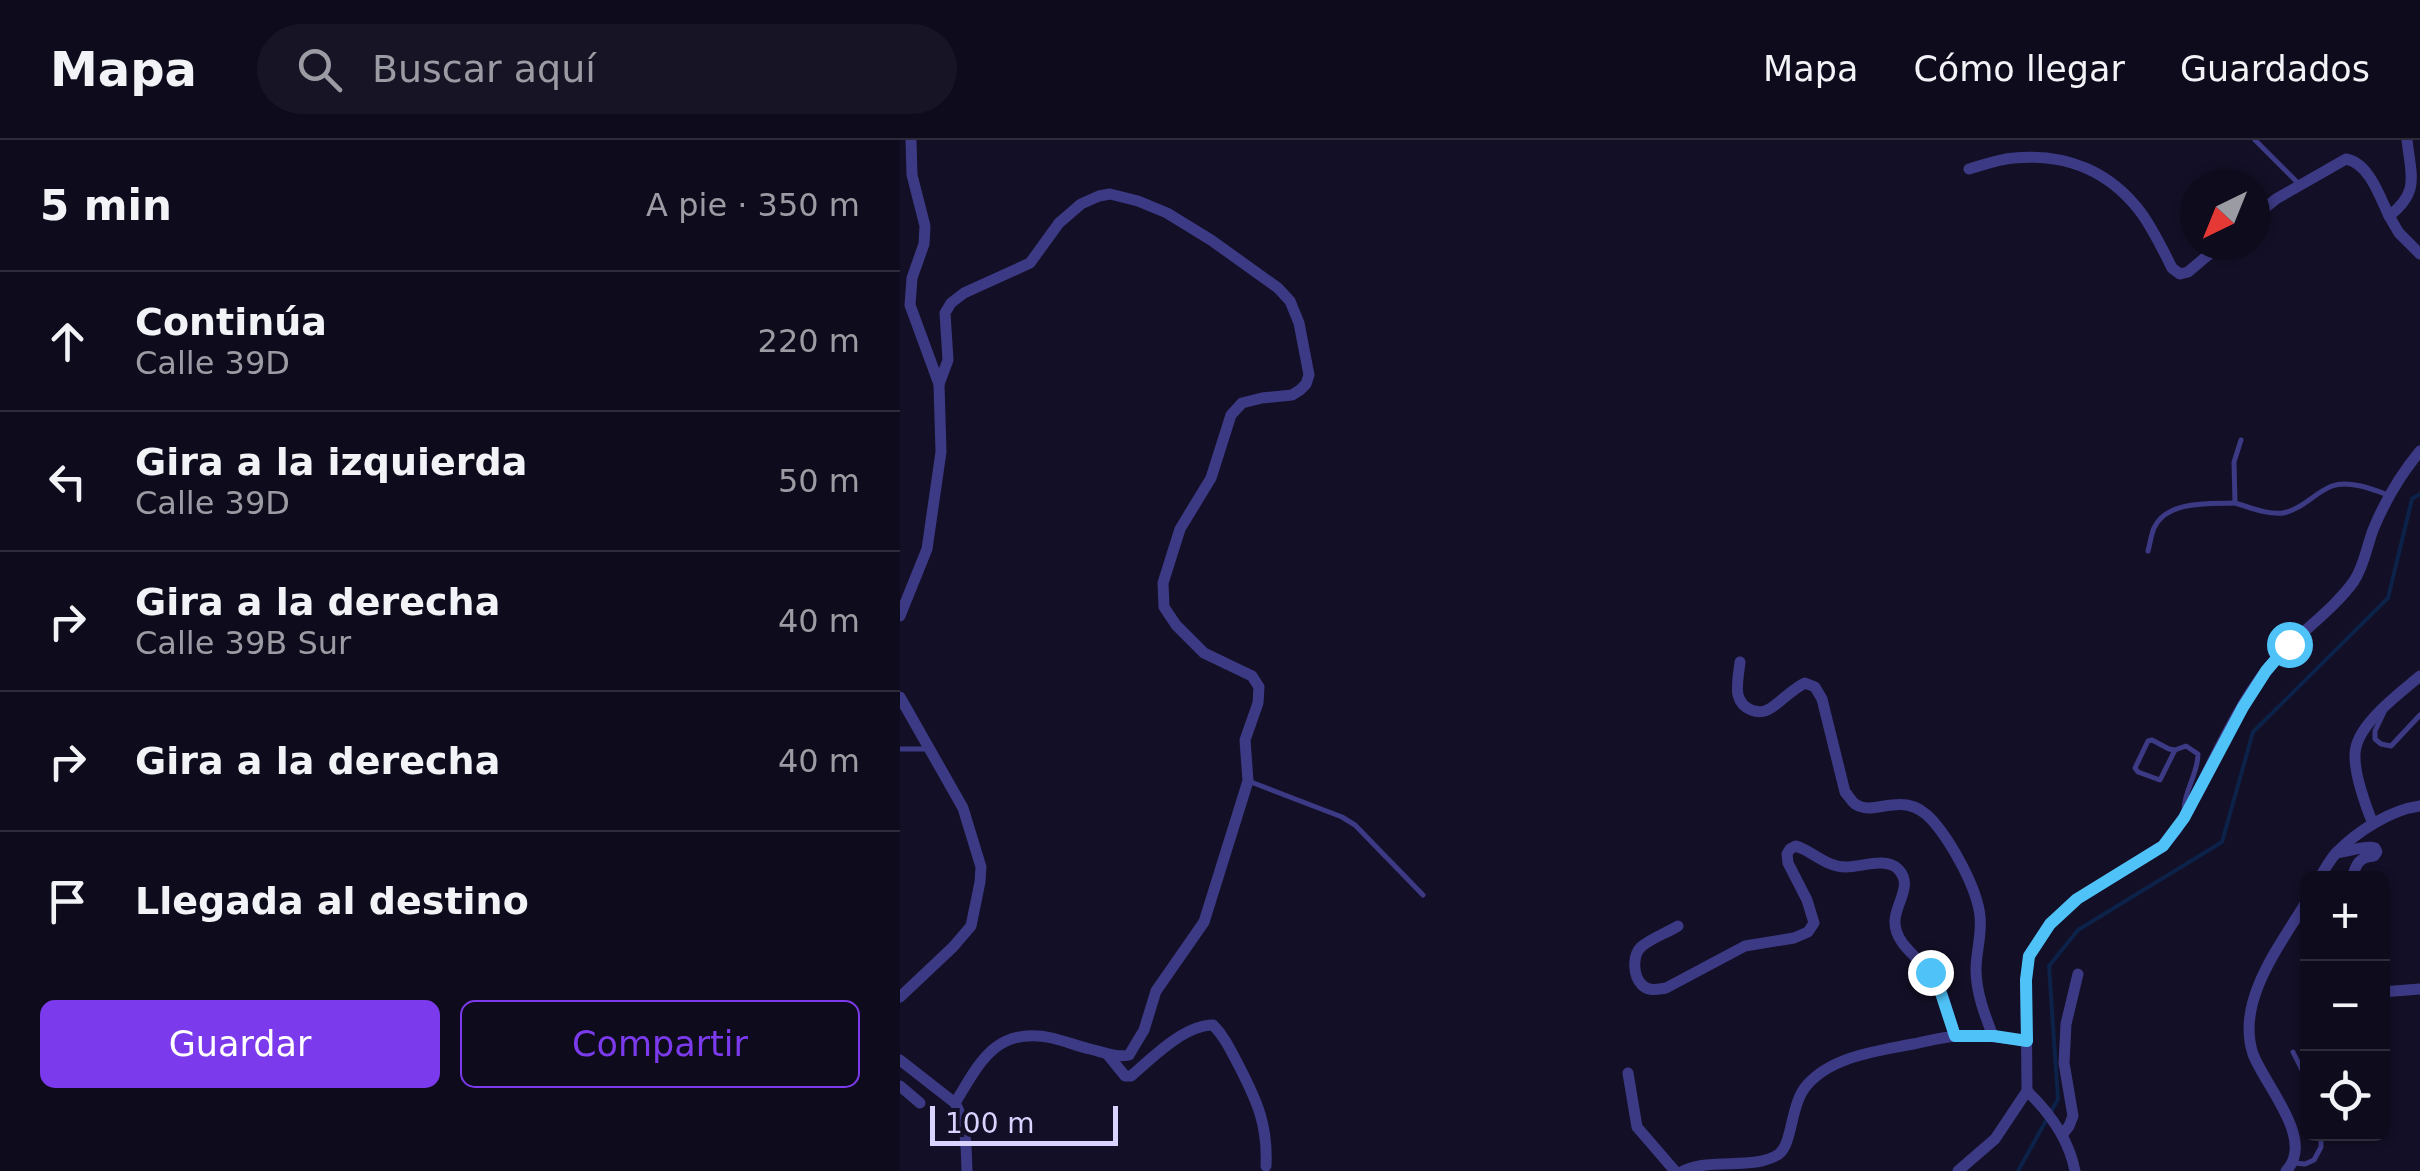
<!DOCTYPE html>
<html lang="es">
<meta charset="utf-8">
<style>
:root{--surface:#0e0b1c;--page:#171425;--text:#f1f3f6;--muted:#9b9ba3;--line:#2e2b3b;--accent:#7c3aed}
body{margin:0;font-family:"DejaVu Sans",sans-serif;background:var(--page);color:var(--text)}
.controls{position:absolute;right:30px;bottom:30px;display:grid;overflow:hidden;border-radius:15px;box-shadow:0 2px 8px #0004}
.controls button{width:90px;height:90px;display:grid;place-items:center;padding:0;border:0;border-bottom:2px solid var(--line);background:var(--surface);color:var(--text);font:50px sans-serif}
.compass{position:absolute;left:1280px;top:30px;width:90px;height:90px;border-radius:50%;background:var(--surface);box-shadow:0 2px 8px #0004;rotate:223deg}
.scale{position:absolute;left:30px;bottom:25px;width:188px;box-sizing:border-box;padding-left:10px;border:5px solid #d9d4ff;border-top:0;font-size:28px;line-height:35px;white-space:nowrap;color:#d9d4ff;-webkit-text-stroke:8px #130f26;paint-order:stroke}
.stop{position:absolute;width:30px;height:30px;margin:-22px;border:8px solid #4fc3f7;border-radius:50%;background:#fff}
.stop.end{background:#4fc3f7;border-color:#fff;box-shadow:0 2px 10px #0008}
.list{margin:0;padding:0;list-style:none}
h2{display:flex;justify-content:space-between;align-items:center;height:130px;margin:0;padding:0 40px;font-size:42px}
h2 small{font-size:32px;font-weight:400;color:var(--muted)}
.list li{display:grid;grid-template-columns:65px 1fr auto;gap:30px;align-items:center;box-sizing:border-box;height:140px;padding:0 40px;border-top:2px solid var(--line)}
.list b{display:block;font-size:38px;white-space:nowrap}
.list p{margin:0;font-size:32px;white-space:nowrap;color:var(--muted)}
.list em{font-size:32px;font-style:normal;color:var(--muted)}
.actions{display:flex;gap:20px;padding:30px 40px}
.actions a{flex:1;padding:22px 0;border:2px solid var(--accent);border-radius:15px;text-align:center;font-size:35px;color:var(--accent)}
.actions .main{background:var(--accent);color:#fff}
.icon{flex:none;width:55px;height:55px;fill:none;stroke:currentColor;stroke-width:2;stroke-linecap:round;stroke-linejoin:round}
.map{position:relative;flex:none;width:1520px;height:1031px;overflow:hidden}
header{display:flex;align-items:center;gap:60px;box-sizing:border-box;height:140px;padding:0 50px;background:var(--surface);border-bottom:2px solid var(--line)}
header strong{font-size:48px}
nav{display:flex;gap:55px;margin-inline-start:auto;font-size:35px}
.search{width:700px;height:90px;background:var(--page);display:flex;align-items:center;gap:25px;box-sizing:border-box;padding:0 35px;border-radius:55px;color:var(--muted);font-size:38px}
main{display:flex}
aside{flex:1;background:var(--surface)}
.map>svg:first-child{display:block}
</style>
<header>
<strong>Mapa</strong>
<div class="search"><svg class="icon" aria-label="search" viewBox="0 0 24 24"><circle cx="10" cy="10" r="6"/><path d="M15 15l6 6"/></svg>Buscar aquí</div>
<nav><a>Mapa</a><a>Cómo llegar</a><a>Guardados</a></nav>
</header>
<main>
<aside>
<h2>5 min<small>A pie · 350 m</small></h2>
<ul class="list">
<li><svg class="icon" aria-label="ahead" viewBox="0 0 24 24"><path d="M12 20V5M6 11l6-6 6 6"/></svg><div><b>Continúa</b><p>Calle 39D</p></div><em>220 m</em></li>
<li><svg class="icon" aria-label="left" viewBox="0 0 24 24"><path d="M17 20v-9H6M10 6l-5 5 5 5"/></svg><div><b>Gira a la izquierda</b><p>Calle 39D</p></div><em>50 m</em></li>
<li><svg class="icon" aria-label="right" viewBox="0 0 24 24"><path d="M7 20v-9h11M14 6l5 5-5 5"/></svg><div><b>Gira a la derecha</b><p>Calle 39B Sur</p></div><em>40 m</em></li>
<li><svg class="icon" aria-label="right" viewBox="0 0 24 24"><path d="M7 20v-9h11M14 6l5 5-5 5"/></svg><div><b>Gira a la derecha</b></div><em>40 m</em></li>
<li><svg class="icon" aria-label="arrive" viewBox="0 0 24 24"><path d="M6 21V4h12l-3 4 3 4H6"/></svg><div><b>Llegada al destino</b></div></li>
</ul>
<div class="actions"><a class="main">Guardar</a><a>Compartir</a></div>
</aside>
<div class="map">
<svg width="1520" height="1031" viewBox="0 0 1520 1031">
<rect width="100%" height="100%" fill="#130f26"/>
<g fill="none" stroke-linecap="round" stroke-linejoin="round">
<polyline stroke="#0c2248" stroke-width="4" points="1118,1031 1158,959 1149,826 1178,790 1322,702 1353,592 1488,458 1512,359 1520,354"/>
<g stroke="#3d3a85" stroke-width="5">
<polyline points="1355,0 1398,43"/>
<path d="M1341 300 1334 322 1335 363C1349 367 1368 375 1383 373 1403 369 1414 353 1432 346 1449 340 1472 349 1488 355"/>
<path d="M1248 411C1250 404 1251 395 1254 388 1267 360 1310 364 1335 363"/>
<polyline points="1484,572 1475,591 1475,599 1481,604 1491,606 1520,575"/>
<polyline points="0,609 27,609"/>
<path d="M1275 610 1260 640 1238 632 1235 628 1248 601 1252 600 1269 609 1275 610 1286 606 1298 614C1298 634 1284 651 1284 670"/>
<polyline points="351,642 442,677 455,685 523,755"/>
<polyline points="1393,912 1408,942"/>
<polyline points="1394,1023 1405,1024 1414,1020 1421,1007 1421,994"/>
</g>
<g stroke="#3d3a85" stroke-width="11">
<path d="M1507 0C1511 36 1520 52 1489 76L1499 93 1520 114"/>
<path d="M1069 29C1083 25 1099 19 1114 18 1167 13 1211 32 1242 74 1254 91 1263 110 1272 128L1280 134 1288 132 1320 105"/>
<path d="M1355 76 1376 59 1446 19C1469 23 1480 57 1489 76"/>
<path d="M39 244 48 220 45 173 51 163 64 153 130 123 159 83 181 64 199 56 210 54 238 61 267 73 311 100 378 148 390 161 399 183 409 235 406 244 400 250 392 255 362 258 342 263 331 275 311 338 280 389 263 443 264 467 276 485 304 513 352 536 359 547 358 563 345 600 348 641 304 782 256 851 244 890 229 915C216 918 203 912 190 909 177 906 165 901 152 898 96 886 80 922 55 963"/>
<polyline points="0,476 27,409 41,312 39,244 10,165 12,138 24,104 25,86 12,35 11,0"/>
<path d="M840 522C839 532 836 546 838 555 842 570 859 576 871 568 883 560 891 550 905 543L915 547 922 559 945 652C949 656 951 661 955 664 976 678 1003 647 1033 681 1052 703 1077 748 1080 776 1082 796 1076 811 1076 830 1076 852 1085 876 1093 896"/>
<polyline points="0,557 63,668 81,727 80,742 71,786 53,807 0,857"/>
<path d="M1473 684C1465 664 1451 627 1456 607 1462 581 1500 553 1520 536"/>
<path d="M1436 713C1447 712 1466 705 1475 708L1477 712 1474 716C1459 717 1456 724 1452 738"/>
<path d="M1419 738C1425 730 1430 719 1437 712 1458 691 1490 670 1520 666"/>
<path d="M778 786C767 793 751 798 741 807 732 816 733 836 742 845 749 852 759 849 766 848L845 806 894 798 908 792 914 783 907 760 888 723 887 714 890 709 896 706C914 712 926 727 946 727 962 727 985 717 998 729 1014 745 995 764 995 781 994 802 1016 816 1029 831 1043 849 1048 874 1055 896"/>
<polyline points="1482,852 1520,849"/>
<path d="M208 915 225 936H231C252 918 284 885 313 885 325 897 331 911 339 926 357 961 368 985 366 1026"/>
<path d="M0 920 55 963C67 984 66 1008 67 1031"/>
<polyline points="728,933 737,987 775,1031"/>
<polyline points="0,946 20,963"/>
<path d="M1127 951C1150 973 1169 1000 1175 1031"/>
<polyline points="1162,995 1169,986 1173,976 1164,923 1166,884 1178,834"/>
<path d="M783 1031C813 1017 853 1031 879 1014 893 1003 890 964 907 945 932 916 978 911 1013 904 1028 901 1043 897 1058 896 1081 894 1104 898 1127 901"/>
<path d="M1058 1031 1095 999 1127 951 1126 841 1129 816 1150 784 1177 759 1263 706 1277 689C1308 637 1330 576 1368 528 1393 497 1433 471 1454 441 1464 426 1467 406 1473 390 1484 363 1501 334 1520 311"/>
<path d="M1386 1031C1416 1000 1365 946 1353 914 1335 860 1382 803 1408 759"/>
</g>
</g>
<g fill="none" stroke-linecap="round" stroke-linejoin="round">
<polyline stroke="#4fc3f7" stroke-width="12" points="1030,832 1040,850 1055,896 1094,896 1127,901 1126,840 1129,816 1150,784 1177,759 1263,706 1284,678 1343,567 1366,531 1389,504"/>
</g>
</svg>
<div class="controls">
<button>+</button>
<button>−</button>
<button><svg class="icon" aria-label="locate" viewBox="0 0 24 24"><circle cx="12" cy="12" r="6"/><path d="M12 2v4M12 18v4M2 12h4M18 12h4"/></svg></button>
</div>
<svg class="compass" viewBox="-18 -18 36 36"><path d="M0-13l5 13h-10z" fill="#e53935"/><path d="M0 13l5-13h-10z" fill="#9b9ba3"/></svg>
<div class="scale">100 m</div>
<div class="stop" style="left:1389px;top:504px"></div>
<div class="stop end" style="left:1030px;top:832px"></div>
</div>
</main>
